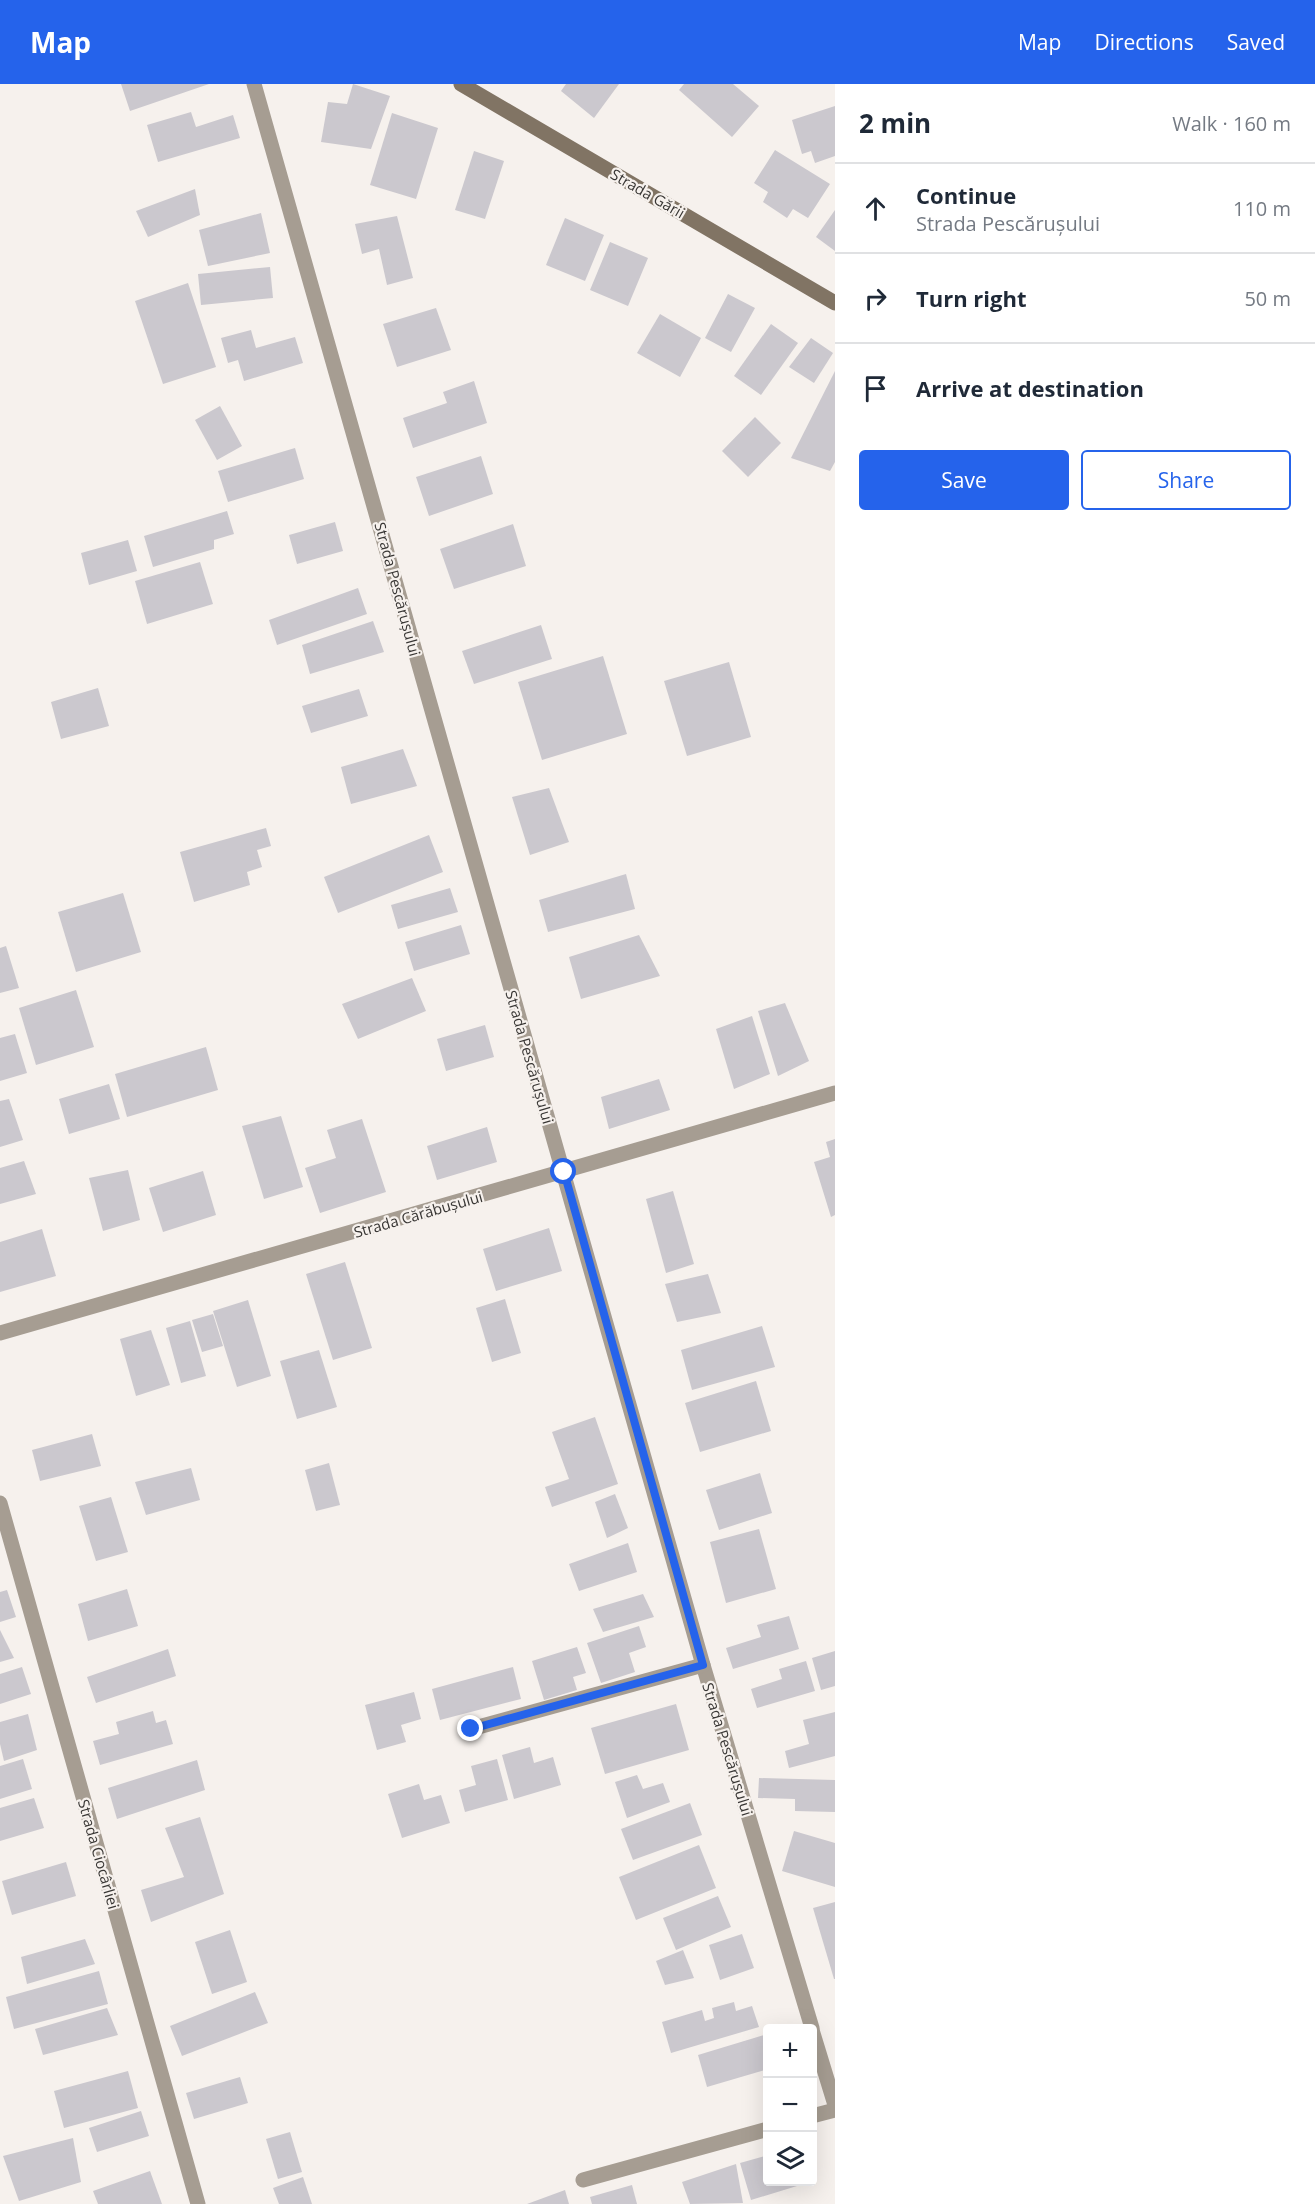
<!DOCTYPE html>
<meta charset="utf-8">
<style>
:root{--surface:#fff;--page:#f2f2f3;--text:#1f2937;--muted:#747a83;--line:#e0e1e3;--accent:#2563eb}
body{margin:0;font-family:"Open Sans",sans-serif;background:var(--page);color:var(--text)}
.controls{position:absolute;right:18px;bottom:18px;display:grid;overflow:hidden;border-radius:6px;box-shadow:0 6px 24px #0002}
.controls button{width:54px;height:54px;display:grid;place-items:center;padding:0;border:0;border-bottom:2px solid var(--line);background:var(--surface);color:var(--text);font:30px sans-serif}
.stop{position:absolute;width:18px;height:18px;margin:-14px;border:4px solid #2563eb;border-radius:50%;background:#fff}
.stop.end{background:#2563eb;border-color:#fff;box-shadow:0 2px 6px #0008}
.list{margin:0;padding:0;list-style:none}
h2{display:flex;justify-content:space-between;align-items:center;height:78px;margin:0;padding:0 24px;font-size:26px}
h2 small{font-size:20px;font-weight:400;color:var(--muted)}
.list li{display:grid;grid-template-columns:39px 1fr auto;gap:18px;align-items:center;box-sizing:border-box;height:90px;padding:0 24px;border-top:2px solid var(--line)}
.list b{display:block;font-size:22px;white-space:nowrap}
.list p{margin:0;font-size:20px;white-space:nowrap;color:var(--muted)}
.list em{font-size:20px;font-style:normal;color:var(--muted)}
.actions{display:flex;gap:12px;padding:18px 24px}
.actions a{flex:1;padding:14px 0;border:2px solid var(--accent);border-radius:6px;text-align:center;font-size:21px;color:var(--accent)}
.actions .main{background:var(--accent);color:#fff}
.icon{flex:none;width:33px;height:33px;fill:none;stroke:currentColor;stroke-width:2;stroke-linecap:round;stroke-linejoin:round}
.map{position:relative;flex:none;width:835px;height:2120px;overflow:hidden}
header{display:flex;align-items:center;gap:36px;box-sizing:border-box;height:84px;padding:0 30px;background:var(--accent);color:#fff}
header strong{font-size:28px}
nav{display:flex;gap:33px;margin-inline-start:auto;font-size:21px}
main{display:flex}
aside{flex:1;background:var(--surface)}
.map>svg:first-child{display:block}
</style>
<header>
<strong>Map</strong>
<nav><a>Map</a><a>Directions</a><a>Saved</a></nav>
</header>
<main>
<div class="map">
<svg width="835" height="2120" viewBox="0 0 835 2120">
<rect width="100%" height="100%" fill="#f6f1ed"/>
<g fill="#cbc8ce">
<polygon points="121,0 209,0 130,27"/>
<polygon points="353,0 390,12 371,65 321,58 328,18 347,20"/>
<polygon points="566,0 619,0 594,34 561,7"/>
<polygon points="684,0 733,0 759,22 732,53 679,6"/>
<polygon points="835,22 835,72 815,79 811,67 802,70 792,36"/>
<polygon points="191,28 196,43 233,31 240,54 158,78 147,41"/>
<polygon points="392,29 438,44 416,115 370,101"/>
<polygon points="775,66 830,100 808,134 793,125 787,134 763,118 768,108 754,99"/>
<polygon points="474,67 504,77 485,135 455,126"/>
<polygon points="195,105 200,131 148,153 136,127"/>
<polygon points="835,126 835,167 816,153"/>
<polygon points="261,129 270,169 208,182 199,146"/>
<polygon points="397,132 413,194 387,201 379,165 362,170 355,140"/>
<polygon points="565,134 604,151 585,197 546,181"/>
<polygon points="610,158 648,174 628,222 590,206"/>
<polygon points="270,183 273,214 201,221 198,190"/>
<polygon points="188,199 216,283 163,300 135,217"/>
<polygon points="728,210 755,224 731,268 705,254"/>
<polygon points="436,224 451,266 397,283 383,240"/>
<polygon points="660,230 701,254 680,293 637,269"/>
<polygon points="771,240 798,259 761,311 734,292"/>
<polygon points="251,246 256,264 295,253 303,279 244,297 238,276 228,279 221,254"/>
<polygon points="811,254 833,269 814,299 789,283"/>
<polygon points="835,287 835,378 830,387 791,374"/>
<polygon points="474,297 487,339 413,364 403,334 447,319 443,308"/>
<polygon points="220,322 242,362 217,376 195,336"/>
<polygon points="755,333 781,359 748,393 722,367"/>
<polygon points="295,364 304,395 228,418 218,387"/>
<polygon points="481,372 493,410 429,432 416,393"/>
<polygon points="227,427 234,450 214,456 214,465 153,483 144,452"/>
<polygon points="335,438 343,467 297,480 289,451"/>
<polygon points="513,440 526,482 454,505 440,465"/>
<polygon points="128,456 137,487 89,501 81,469"/>
<polygon points="200,478 213,520 147,540 135,497"/>
<polygon points="358,504 367,530 277,561 269,536"/>
<polygon points="373,537 384,568 310,590 302,561"/>
<polygon points="541,541 552,575 474,600 462,567"/>
<polygon points="603,572 627,650 542,676 518,598"/>
<polygon points="729,578 751,653 687,672 664,597"/>
<polygon points="98,604 109,642 61,655 51,618"/>
<polygon points="359,605 368,632 311,649 302,622"/>
<polygon points="403,665 417,702 351,720 341,683"/>
<polygon points="549,704 569,758 530,771 512,713"/>
<polygon points="266,744 271,762 257,766 262,783 247,788 250,801 194,818 180,768"/>
<polygon points="429,751 443,788 338,829 324,793"/>
<polygon points="626,790 635,825 548,848 539,816"/>
<polygon points="450,804 458,828 398,845 391,821"/>
<polygon points="123,809 141,868 76,888 58,828"/>
<polygon points="461,841 470,870 414,887 405,858"/>
<polygon points="639,851 660,892 581,915 569,873"/>
<polygon points="6,862 19,904 0,909 0,864"/>
<polygon points="412,894 426,927 358,955 342,920"/>
<polygon points="76,906 94,963 36,981 19,924"/>
<polygon points="785,919 809,977 778,992 758,927"/>
<polygon points="752,932 770,990 734,1005 716,945"/>
<polygon points="485,941 494,973 446,987 437,955"/>
<polygon points="15,950 27,989 0,997 0,954"/>
<polygon points="206,963 218,1006 127,1033 115,990"/>
<polygon points="659,995 670,1026 609,1045 601,1013"/>
<polygon points="109,1000 120,1035 69,1050 59,1015"/>
<polygon points="9,1015 23,1056 0,1063 0,1017"/>
<polygon points="281,1032 303,1103 264,1115 242,1042"/>
<polygon points="362,1035 386,1108 320,1129 305,1084 336,1074 327,1046"/>
<polygon points="487,1043 497,1078 437,1096 427,1062"/>
<polygon points="835,1055 835,1131 831,1133 814,1078 830,1073 826,1058"/>
<polygon points="24,1077 36,1110 0,1120 0,1084"/>
<polygon points="128,1086 140,1136 103,1147 89,1094"/>
<polygon points="203,1087 216,1131 163,1148 149,1104"/>
<polygon points="673,1107 694,1180 666,1189 646,1115"/>
<polygon points="549,1144 562,1187 496,1207 483,1165"/>
<polygon points="42,1145 56,1192 0,1208 0,1158"/>
<polygon points="345,1178 372,1264 333,1276 306,1190"/>
<polygon points="708,1190 721,1229 677,1238 665,1200"/>
<polygon points="505,1215 521,1269 492,1278 476,1224"/>
<polygon points="248,1216 271,1292 237,1303 213,1227"/>
<polygon points="213,1230 223,1262 202,1268 192,1236"/>
<polygon points="190,1237 206,1292 181,1299 166,1244"/>
<polygon points="762,1242 775,1283 692,1306 681,1266"/>
<polygon points="151,1246 170,1301 136,1312 120,1255"/>
<polygon points="319,1266 337,1323 297,1335 280,1277"/>
<polygon points="756,1297 771,1347 700,1368 685,1319"/>
<polygon points="595,1333 618,1400 552,1423 545,1403 569,1395 552,1348"/>
<polygon points="92,1350 101,1382 40,1397 32,1366"/>
<polygon points="329,1379 340,1421 316,1427 305,1386"/>
<polygon points="191,1384 200,1416 146,1431 135,1398"/>
<polygon points="760,1389 772,1429 719,1446 706,1406"/>
<polygon points="615,1410 628,1444 607,1454 595,1418"/>
<polygon points="111,1413 128,1468 96,1477 79,1422"/>
<polygon points="759,1445 776,1505 726,1519 710,1458"/>
<polygon points="628,1459 637,1488 579,1507 569,1480"/>
<polygon points="127,1505 138,1542 88,1557 78,1520"/>
<polygon points="7,1506 16,1533 0,1538 0,1508"/>
<polygon points="643,1510 654,1533 603,1548 593,1525"/>
<polygon points="789,1532 799,1565 733,1585 726,1564 761,1553 757,1541"/>
<polygon points="639,1542 646,1563 629,1569 635,1588 601,1599 587,1559"/>
<polygon points="0,1546 14,1574 0,1578"/>
<polygon points="577,1563 586,1589 573,1593 577,1606 544,1616 532,1577"/>
<polygon points="168,1565 176,1592 96,1619 87,1593"/>
<polygon points="835,1567 835,1602 821,1606 812,1574"/>
<polygon points="806,1577 815,1607 757,1624 751,1605 782,1595 779,1585"/>
<polygon points="22,1583 31,1610 0,1620 0,1590"/>
<polygon points="513,1583 521,1615 440,1636 432,1605"/>
<polygon points="414,1608 421,1635 401,1641 406,1658 377,1666 365,1621"/>
<polygon points="676,1620 689,1666 605,1690 591,1644"/>
<polygon points="153,1627 156,1639 166,1636 173,1660 100,1681 93,1657 119,1650 116,1638"/>
<polygon points="835,1628 835,1672 789,1684 785,1667 809,1660 803,1636"/>
<polygon points="28,1630 37,1666 4,1677 0,1660 0,1638"/>
<polygon points="530,1663 534,1679 553,1673 561,1701 514,1715 502,1671"/>
<polygon points="23,1675 32,1705 0,1715 0,1682"/>
<polygon points="497,1675 508,1716 465,1728 459,1706 476,1701 471,1682"/>
<polygon points="197,1676 205,1706 117,1735 108,1704"/>
<polygon points="637,1691 643,1705 663,1699 670,1718 627,1734 615,1698"/>
<polygon points="759,1694 835,1696 835,1728 795,1727 795,1715 758,1714"/>
<polygon points="419,1700 424,1716 441,1711 450,1739 402,1754 388,1710"/>
<polygon points="34,1714 44,1744 0,1757 0,1724"/>
<polygon points="690,1719 702,1751 633,1776 621,1745"/>
<polygon points="200,1733 224,1810 151,1838 141,1806 184,1793 165,1744"/>
<polygon points="794,1747 835,1759 835,1803 782,1787"/>
<polygon points="699,1761 716,1804 636,1836 619,1793"/>
<polygon points="66,1778 76,1812 12,1831 2,1797"/>
<polygon points="718,1812 731,1843 676,1866 663,1834"/>
<polygon points="835,1818 835,1895 834,1895 813,1824"/>
<polygon points="230,1846 247,1898 212,1910 195,1858"/>
<polygon points="742,1850 754,1884 720,1896 709,1861"/>
<polygon points="85,1855 95,1880 27,1900 21,1873"/>
<polygon points="683,1866 694,1894 665,1901 656,1877"/>
<polygon points="99,1887 108,1920 14,1945 6,1913"/>
<polygon points="255,1908 268,1939 182,1972 170,1942"/>
<polygon points="734,1918 736,1927 752,1922 759,1943 671,1969 662,1938 702,1926 705,1937 714,1934 712,1924"/>
<polygon points="107,1924 118,1951 43,1971 35,1945"/>
<polygon points="764,1951 768,1961 768,1985 707,2003 698,1971"/>
<polygon points="128,1987 138,2024 64,2044 54,2007"/>
<polygon points="240,1993 248,2019 194,2035 186,2009"/>
<polygon points="141,2027 149,2052 97,2068 89,2044"/>
<polygon points="290,2048 302,2088 278,2095 266,2055"/>
<polygon points="73,2054 81,2098 19,2117 3,2072"/>
<polygon points="768,2071 768,2098 810,2098 751,2116 740,2079"/>
<polygon points="736,2080 743,2119 690,2120 682,2098"/>
<polygon points="150,2087 162,2120 98,2120 93,2107"/>
<polygon points="303,2093 312,2120 279,2120 273,2104"/>
<polygon points="632,2101 637,2120 592,2120 590,2113"/>
<polygon points="565,2106 569,2120 527,2120"/>
</g>
<g fill="none" stroke-linecap="round" stroke-linejoin="round">
<g stroke="#a69d92" stroke-width="15">
<polyline points="254,0 703,1581 812,1944"/>
<polyline points="0,1249 835,1009"/>
<polyline points="0,1419 198,2120"/>
<polyline points="471,1645 703,1581"/>
<polyline points="812,1946 835,2021"/>
<polyline points="812,2032 835,2026"/>
<polyline points="583,2096 768,2045"/>
</g>
<polyline stroke="#817464" stroke-width="15" points="461,0 835,219"/>
</g>
<g fill="none" stroke-linecap="round" stroke-linejoin="round">
<polyline stroke="#2563eb" stroke-width="8" points="471,1645 703,1581 564,1088"/>
</g>
<g text-anchor="middle" dominant-baseline="central" stroke-width="4.5" stroke-linejoin="round" paint-order="stroke">
<g font-size="15" fill="#383634" stroke="#f6f1ed">
<text transform="translate(648 109) rotate(30)">Strada Gării</text>
<text transform="translate(398 505) rotate(75)">Strada Pescărușului</text>
<text transform="translate(530 973) rotate(74)">Strada Pescărușului</text>
<text transform="translate(418 1130) rotate(-16)">Strada Cărăbușului</text>
<text transform="translate(728 1665) rotate(73)">Strada Pescărușului</text>
<text transform="translate(99 1770) rotate(74)">Strada Ciocârliei</text>
</g>
</g>
</svg>
<div class="controls">
<button>+</button>
<button>−</button>
<button><svg class="icon" aria-label="layers" viewBox="0 0 24 24"><path d="M12 4l9 5-9 5-9-5zM3 14l9 5 9-5"/></svg></button>
</div>
<div class="stop" style="left:564px;top:1088px"></div>
<div class="stop end" style="left:471px;top:1645px"></div>
</div>
<aside>
<h2>2 min<small>Walk · 160 m</small></h2>
<ul class="list">
<li><svg class="icon" aria-label="ahead" viewBox="0 0 24 24"><path d="M12 20V5M6 11l6-6 6 6"/></svg><div><b>Continue</b><p>Strada Pescărușului</p></div><em>110 m</em></li>
<li><svg class="icon" aria-label="right" viewBox="0 0 24 24"><path d="M7 20v-9h11M14 6l5 5-5 5"/></svg><div><b>Turn right</b></div><em>50 m</em></li>
<li><svg class="icon" aria-label="arrive" viewBox="0 0 24 24"><path d="M6 21V4h12l-3 4 3 4H6"/></svg><div><b>Arrive at destination</b></div></li>
</ul>
<div class="actions"><a class="main">Save</a><a>Share</a></div>
</aside>
</main>
